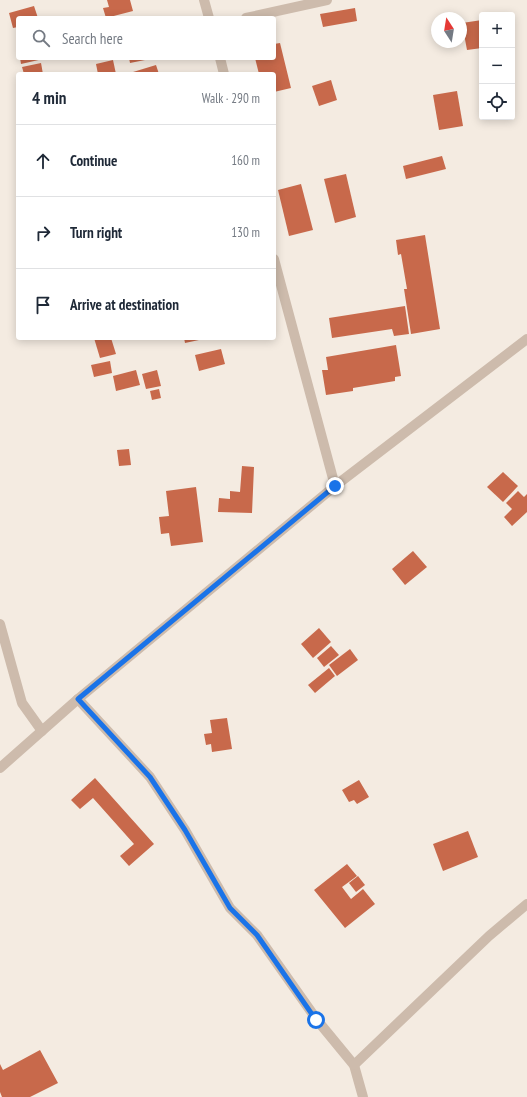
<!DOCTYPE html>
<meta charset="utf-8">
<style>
:root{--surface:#fff;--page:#f2f2f3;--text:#1f2937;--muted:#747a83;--line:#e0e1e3}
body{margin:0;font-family:"PT Sans Narrow",sans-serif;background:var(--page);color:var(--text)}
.controls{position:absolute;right:12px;top:12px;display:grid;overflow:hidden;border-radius:4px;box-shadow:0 2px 10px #0003}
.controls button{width:36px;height:36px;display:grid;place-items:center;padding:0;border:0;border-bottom:1px solid var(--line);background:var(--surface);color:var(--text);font:20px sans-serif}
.compass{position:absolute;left:431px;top:12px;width:36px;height:36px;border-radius:50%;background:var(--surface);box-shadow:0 2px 10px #0003;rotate:348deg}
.stop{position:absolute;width:12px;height:12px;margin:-9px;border:3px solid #1a73e8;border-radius:50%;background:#fff}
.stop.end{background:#1a73e8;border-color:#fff;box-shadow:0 1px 4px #0008}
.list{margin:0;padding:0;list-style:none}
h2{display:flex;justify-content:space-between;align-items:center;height:52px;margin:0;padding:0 16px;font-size:17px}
h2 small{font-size:13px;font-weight:400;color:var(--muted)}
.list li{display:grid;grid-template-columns:26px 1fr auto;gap:12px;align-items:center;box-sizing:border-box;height:72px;padding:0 16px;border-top:1px solid var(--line)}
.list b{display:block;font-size:15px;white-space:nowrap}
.list em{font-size:13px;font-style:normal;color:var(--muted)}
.icon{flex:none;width:22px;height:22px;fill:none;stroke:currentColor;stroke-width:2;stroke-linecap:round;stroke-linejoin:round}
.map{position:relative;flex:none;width:527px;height:1097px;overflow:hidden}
.search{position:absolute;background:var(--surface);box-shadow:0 2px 10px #0003;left:16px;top:16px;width:260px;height:44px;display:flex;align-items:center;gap:10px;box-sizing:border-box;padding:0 14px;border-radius:4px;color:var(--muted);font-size:15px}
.panel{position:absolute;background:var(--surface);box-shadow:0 2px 10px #0003;left:16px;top:72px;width:260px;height:268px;border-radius:4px}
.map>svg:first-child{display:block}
</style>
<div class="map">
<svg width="527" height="1097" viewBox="0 0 527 1097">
<rect width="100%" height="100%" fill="#f4ebe1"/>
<g fill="#c8694b">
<polygon points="107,0 130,0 133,11 106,18 103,8 109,7"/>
<polygon points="34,6 38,18 18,18 18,27 13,28 9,13"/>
<polygon points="355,8 357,21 323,27 320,14"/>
<polygon points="482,20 482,48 467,50 462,23"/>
<polygon points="280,43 291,88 274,92 274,74 259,74 255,58 274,58 274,44"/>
<polygon points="20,58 43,58 43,59 21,64"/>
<polygon points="129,58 150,58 150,59 130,63"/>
<polygon points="113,60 116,74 98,74 96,64"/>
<polygon points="41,63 43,74 24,74 22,67"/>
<polygon points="156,65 159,74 133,74 133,72"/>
<polygon points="331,80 337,100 319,106 312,86"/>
<polygon points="457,91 463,126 439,130 433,95"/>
<polygon points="442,156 446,169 406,179 403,166"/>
<polygon points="346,174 356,217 335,223 324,179"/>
<polygon points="301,184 313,230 289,236 278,190"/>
<polygon points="425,235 440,329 411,334 404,289 407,289 401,254 398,255 396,240"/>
<polygon points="405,306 409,334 394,336 392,329 332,338 329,318"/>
<polygon points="94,338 111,338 116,354 100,358"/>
<polygon points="184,338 199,338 199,340 185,343"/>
<polygon points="396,345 401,376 395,377 395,381 353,388 353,391 326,395 322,370 328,370 326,357"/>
<polygon points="221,349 225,364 199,371 195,355"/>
<polygon points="110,361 112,373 94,377 91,365"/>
<polygon points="136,370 140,385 116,391 113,376"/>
<polygon points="157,370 161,386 146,389 142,374"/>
<polygon points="159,389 161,398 152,400 150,391"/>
<polygon points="129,449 131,465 119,466 117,450"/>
<polygon points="242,466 254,467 252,513 218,512 219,498 230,499 230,491 240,492"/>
<polygon points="503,472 518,486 503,502 487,487"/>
<polygon points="196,487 203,542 171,546 169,533 161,534 159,517 169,516 166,491"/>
<polygon points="518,491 524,497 527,494 527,512 512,526 504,517 512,509 506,503"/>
<polygon points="413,551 427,567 405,585 392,569"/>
<polygon points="319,628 331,642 313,658 301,644"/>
<polygon points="331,646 339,655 324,667 317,658"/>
<polygon points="350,649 358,660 337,676 329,665"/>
<polygon points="329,668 335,676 315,693 308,685"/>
<polygon points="227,718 232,749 212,752 211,744 206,745 204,734 212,733 210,720"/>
<polygon points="95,778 154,844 129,866 120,856 134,844 93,798 80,809 71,800"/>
<polygon points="359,780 369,797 357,804 354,800 349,802 342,790"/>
<polygon points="468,831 478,857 443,871 433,844"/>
<polygon points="347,864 357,876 342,887 351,899 363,889 375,904 345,928 314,890"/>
<polygon points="358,876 365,885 356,892 349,883"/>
<polygon points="40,1050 58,1083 30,1097 2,1097 0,1092 0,1064 3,1070"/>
</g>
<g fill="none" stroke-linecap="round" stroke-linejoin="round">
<g stroke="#cdbbac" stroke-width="10">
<polyline points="204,0 209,18"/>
<polyline points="246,18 327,0"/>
<polyline points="220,58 224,74"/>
<polyline points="274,259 335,486"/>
<polyline points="0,624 22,703 42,731"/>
<polyline points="78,699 150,777 185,830 230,908 257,935 317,1020 354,1065 363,1097"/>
<polyline points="0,768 78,699 335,486 527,339"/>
<polyline points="354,1065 489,936 527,904"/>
</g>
</g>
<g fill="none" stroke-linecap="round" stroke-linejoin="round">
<polyline stroke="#1a73e8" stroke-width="5" points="316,1020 257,935 230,908 185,830 150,777 78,699 335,486"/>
</g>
</svg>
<div class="controls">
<button>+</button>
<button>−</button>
<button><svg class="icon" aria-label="locate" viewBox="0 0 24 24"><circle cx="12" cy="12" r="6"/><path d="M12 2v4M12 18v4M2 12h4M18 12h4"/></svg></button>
</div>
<svg class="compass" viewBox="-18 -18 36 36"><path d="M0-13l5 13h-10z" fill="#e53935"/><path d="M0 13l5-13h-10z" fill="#747a83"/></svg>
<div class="stop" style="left:316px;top:1020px"></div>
<div class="stop end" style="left:335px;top:486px"></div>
<div class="search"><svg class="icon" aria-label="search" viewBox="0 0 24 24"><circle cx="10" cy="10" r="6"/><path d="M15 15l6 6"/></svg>Search here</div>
<section class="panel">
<h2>4 min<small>Walk · 290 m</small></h2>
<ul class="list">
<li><svg class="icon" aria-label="ahead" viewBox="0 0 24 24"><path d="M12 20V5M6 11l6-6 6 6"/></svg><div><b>Continue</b></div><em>160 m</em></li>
<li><svg class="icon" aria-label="right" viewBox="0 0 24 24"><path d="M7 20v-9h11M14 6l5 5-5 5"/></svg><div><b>Turn right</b></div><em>130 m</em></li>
<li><svg class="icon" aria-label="arrive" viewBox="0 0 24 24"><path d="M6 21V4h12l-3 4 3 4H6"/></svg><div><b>Arrive at destination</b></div></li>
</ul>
</section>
</div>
